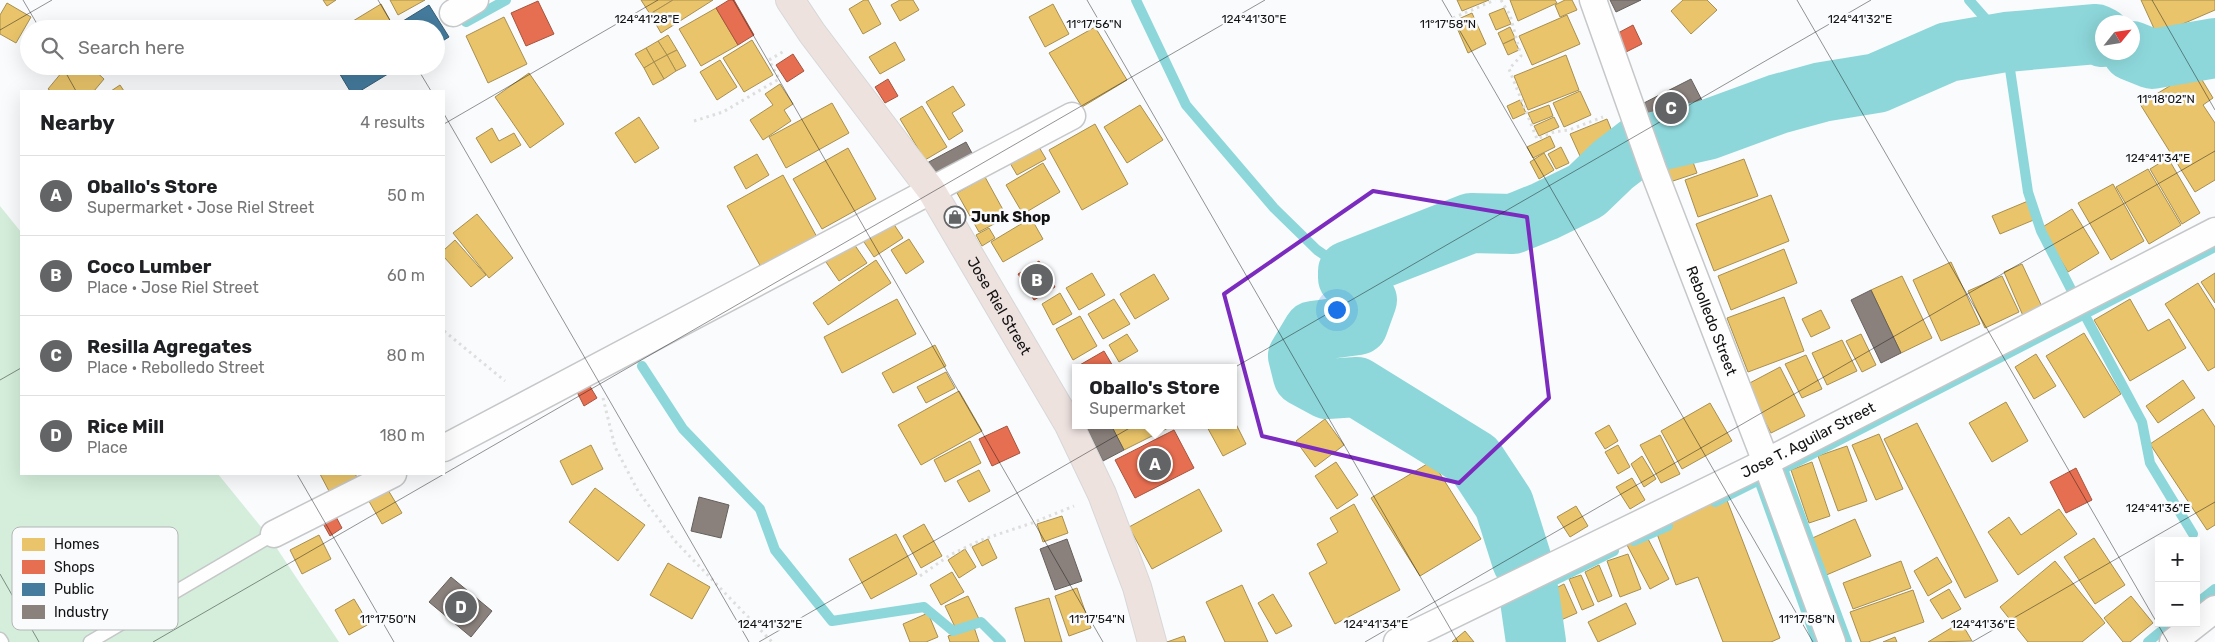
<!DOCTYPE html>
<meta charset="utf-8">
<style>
:root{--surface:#fff;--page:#f6f6f6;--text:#202124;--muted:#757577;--line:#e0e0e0;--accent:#636465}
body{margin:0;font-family:Rubik,sans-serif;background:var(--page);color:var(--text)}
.controls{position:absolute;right:15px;bottom:15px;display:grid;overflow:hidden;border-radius:0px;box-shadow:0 5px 20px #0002}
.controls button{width:45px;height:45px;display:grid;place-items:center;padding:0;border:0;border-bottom:1px solid var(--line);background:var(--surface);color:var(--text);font:25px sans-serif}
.compass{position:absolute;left:2095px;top:15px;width:45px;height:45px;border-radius:50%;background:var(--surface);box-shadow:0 5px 20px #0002;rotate:60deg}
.you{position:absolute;left:1336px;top:309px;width:18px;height:18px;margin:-12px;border:4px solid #fff;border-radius:50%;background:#1a73e8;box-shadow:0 0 0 8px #1a73e833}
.badge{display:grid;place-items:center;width:32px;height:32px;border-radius:50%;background:var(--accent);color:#fff;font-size:16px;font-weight:700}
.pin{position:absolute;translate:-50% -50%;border:2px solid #fff;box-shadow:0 1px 5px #0006}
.popup{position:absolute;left:1072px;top:364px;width:165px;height:65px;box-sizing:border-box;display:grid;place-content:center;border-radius:0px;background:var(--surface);filter:drop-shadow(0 1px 4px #0005);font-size:16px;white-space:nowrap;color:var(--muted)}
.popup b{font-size:19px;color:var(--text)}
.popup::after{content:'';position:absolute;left:50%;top:100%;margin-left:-10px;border:10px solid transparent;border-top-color:var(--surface)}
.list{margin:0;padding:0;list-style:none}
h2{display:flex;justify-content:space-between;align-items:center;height:65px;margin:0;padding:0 20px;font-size:21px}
h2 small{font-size:16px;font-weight:400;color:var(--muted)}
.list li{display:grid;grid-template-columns:32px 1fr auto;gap:15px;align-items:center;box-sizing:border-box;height:80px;padding:0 20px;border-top:1px solid var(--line)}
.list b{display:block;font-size:19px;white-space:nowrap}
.list p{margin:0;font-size:16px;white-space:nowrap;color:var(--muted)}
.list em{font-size:16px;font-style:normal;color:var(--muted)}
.icon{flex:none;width:28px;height:28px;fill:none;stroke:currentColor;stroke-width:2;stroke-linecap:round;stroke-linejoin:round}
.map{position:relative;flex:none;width:2215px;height:642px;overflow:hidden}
.search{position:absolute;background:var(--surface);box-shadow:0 5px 20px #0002;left:20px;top:20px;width:425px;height:55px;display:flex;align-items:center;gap:12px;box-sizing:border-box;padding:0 18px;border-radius:28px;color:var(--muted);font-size:19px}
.panel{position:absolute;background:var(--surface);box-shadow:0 5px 20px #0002;left:20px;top:90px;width:425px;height:385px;border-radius:0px}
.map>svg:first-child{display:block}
</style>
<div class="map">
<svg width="2215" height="642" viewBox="0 0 2215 642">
<rect width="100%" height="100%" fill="#fafbfc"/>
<polygon fill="#d4eedb" points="0,206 21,232 21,474 218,474 270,538 339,642 0,642"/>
<g fill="#e9c46a" stroke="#a88f50">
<polygon points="323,0 336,0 327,6"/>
<polygon points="390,0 425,0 398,15"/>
<polygon points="641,0 673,0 650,14"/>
<polygon points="673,0 713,0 661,33 650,14"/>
<polygon points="864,0 868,0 881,24 863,34 849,9"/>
<polygon points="900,0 913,0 919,10 900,21 891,5"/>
<polygon points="1457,0 1489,0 1462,11"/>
<polygon points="1510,0 1555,0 1557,3 1518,21"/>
<polygon points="1565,0 1572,0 1577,10 1560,17 1555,5"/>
<polygon points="1683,0 1707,0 1717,10 1691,34 1671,11"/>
<polygon points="2141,0 2215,0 2215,10 2157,35"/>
<polygon points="7,3 31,17 16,43 0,34 0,15"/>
<polygon points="381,4 391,22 380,29 358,29 353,21"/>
<polygon points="1053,4 1069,34 1045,47 1029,17"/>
<polygon points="716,8 738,45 701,66 679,29"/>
<polygon points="1504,8 1511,24 1496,30 1489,14"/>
<polygon points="1472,13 1486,44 1468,53 1454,21"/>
<polygon points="1567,15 1580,44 1532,65 1519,36"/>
<polygon points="504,17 527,64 488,83 466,36"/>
<polygon points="1095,27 1127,80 1082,107 1049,53"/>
<polygon points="1510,27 1515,38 1503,44 1498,33"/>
<polygon points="668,35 677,50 667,55 658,41"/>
<polygon points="1514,39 1519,50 1508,55 1503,44"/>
<polygon points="752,40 773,75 744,92 723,58"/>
<polygon points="658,41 667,55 654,62 646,48"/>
<polygon points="895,42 905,60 880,74 869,57"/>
<polygon points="646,48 654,62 644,68 635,54"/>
<polygon points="677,50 686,66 676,71 667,55"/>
<polygon points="667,55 676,71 664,79 654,62"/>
<polygon points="1566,55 1579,90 1528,110 1514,76"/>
<polygon points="720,60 737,87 717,100 700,72"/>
<polygon points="654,62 664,79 653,85 644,68"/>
<polygon points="67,66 90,66 104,79 94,91 51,91 48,89"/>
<polygon points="2196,70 2213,98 2203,105 2215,123 2215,180 2195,192 2140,104"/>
<polygon points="529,73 564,124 530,148 495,97"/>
<polygon points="780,84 793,104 784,110 791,121 763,140 750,120 773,105 765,94"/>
<polygon points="120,85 124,91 111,91"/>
<polygon points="953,86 965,105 952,113 963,131 949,140 926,102"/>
<polygon points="1580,91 1591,115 1564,127 1553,103"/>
<polygon points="1520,100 1526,113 1513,119 1507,106"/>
<polygon points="832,103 849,133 786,168 769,137"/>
<polygon points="1140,105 1163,140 1127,163 1104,127"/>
<polygon points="1549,105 1553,116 1533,124 1528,113"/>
<polygon points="922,106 947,147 925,160 900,119"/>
<polygon points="639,117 659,148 635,163 615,133"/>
<polygon points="1554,117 1559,127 1539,136 1534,126"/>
<polygon points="1607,119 1616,141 1580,156 1570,134"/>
<polygon points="1095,124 1128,184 1082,210 1049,150"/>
<polygon points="492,128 499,141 514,133 521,145 491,163 476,138"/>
<polygon points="1550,136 1555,147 1533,158 1527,147"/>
<polygon points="1036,142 1046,159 1017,175 1007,158"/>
<polygon points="1616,142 1621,153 1598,162 1593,152"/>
<polygon points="1561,147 1569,163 1556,169 1548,154"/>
<polygon points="848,148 876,199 822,229 793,179"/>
<polygon points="1689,151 1697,173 1667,183 1659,161"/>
<polygon points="1544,153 1554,170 1539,179 1530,162"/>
<polygon points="757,154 769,175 746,189 734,167"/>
<polygon points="2168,158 2200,213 2182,224 2150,169"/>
<polygon points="1744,159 1758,196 1698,217 1685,180"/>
<polygon points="1043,163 1060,192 1023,214 1006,185"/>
<polygon points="2148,169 2181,225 2149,244 2116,187"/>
<polygon points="783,175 818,239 762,269 727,206"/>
<polygon points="985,177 1007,217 979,232 957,193"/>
<polygon points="2113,184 2144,241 2111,260 2078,203"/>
<polygon points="1771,195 1789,241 1714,271 1696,224"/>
<polygon points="2028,201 2036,219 2000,234 1992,216"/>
<polygon points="2072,209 2099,253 2068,272 2041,228"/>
<polygon points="477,214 513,258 489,278 453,233"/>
<polygon points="1031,218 1043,239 1003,262 991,242"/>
<polygon points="891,220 903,238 874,257 862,239"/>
<polygon points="989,228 995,238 982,246 976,235"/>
<polygon points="909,239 924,262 906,274 891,250"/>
<polygon points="455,240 486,275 471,287 444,257 444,250"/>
<polygon points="854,244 867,263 839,281 826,262"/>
<polygon points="1784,249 1797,283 1731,310 1718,276"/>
<polygon points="876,260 891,283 828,325 813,303"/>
<polygon points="1951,262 1980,324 1941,341 1913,280"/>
<polygon points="2022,264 2043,309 2024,318 2004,272"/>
<polygon points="1092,273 1105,295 1079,310 1066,288"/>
<polygon points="2215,273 2215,303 2201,282"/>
<polygon points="1154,274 1169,299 1135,319 1120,294"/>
<polygon points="1902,276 1932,338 1901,353 1871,290"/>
<polygon points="2002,276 2019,312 1985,328 1968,291"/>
<polygon points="2198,283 2215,310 2215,367 2208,371 2165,304"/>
<polygon points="1060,293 1072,314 1053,325 1042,304"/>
<polygon points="1784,297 1804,351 1748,372 1727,318"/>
<polygon points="897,299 916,334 842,373 824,337"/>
<polygon points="1114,299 1130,324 1103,339 1088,314"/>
<polygon points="2130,299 2148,331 2169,319 2186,348 2130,381 2094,320"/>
<polygon points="1821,310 1830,328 1811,337 1802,319"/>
<polygon points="1080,316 1097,346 1073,360 1056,329"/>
<polygon points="2084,333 2121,394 2084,418 2046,356"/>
<polygon points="1127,334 1138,351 1119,362 1109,345"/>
<polygon points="1861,334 1876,365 1862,372 1846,341"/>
<polygon points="1842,340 1857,371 1827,385 1812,353"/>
<polygon points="935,345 946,366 893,393 882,373"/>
<polygon points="2036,354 2056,386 2034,399 2015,367"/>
<polygon points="1806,355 1822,389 1802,398 1785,364"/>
<polygon points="1780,367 1805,416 1771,433 1746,385"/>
<polygon points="946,372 955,388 926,403 917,387"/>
<polygon points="2183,380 2195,398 2158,423 2146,406"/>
<polygon points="959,391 982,431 921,465 898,425"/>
<polygon points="2006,402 2028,441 1992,462 1969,423"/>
<polygon points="1710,403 1732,441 1682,469 1661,431"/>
<polygon points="2203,409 2215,427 2215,525 2207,530 2150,444"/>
<polygon points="1325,419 1344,445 1315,467 1296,441"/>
<polygon points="1234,420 1246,444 1223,456 1206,425 1234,425"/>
<polygon points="1917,423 1998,581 1965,598 1884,439"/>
<polygon points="1111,425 1172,425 1172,426 1124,450"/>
<polygon points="1609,425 1618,441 1605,449 1595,433"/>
<polygon points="1879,434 1903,489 1876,500 1852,445"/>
<polygon points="1660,435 1680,474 1661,483 1640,445"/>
<polygon points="970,441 981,463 945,482 934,460"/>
<polygon points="591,445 603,469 572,485 560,461"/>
<polygon points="1618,445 1630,467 1618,474 1605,452"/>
<polygon points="1847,446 1867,501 1838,511 1818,456"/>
<polygon points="1642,456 1656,479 1644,487 1631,464"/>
<polygon points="1432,461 1481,539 1420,576 1371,498"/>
<polygon points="1336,462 1358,495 1337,509 1315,476"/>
<polygon points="1812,462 1830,516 1809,523 1791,470"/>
<polygon points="979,470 990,491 969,502 957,481"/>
<polygon points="320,474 355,474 357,477 330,493"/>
<polygon points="1632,478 1645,500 1630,509 1616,487"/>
<polygon points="385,485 402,513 382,524 366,496"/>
<polygon points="595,488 645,525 618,561 569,522"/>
<polygon points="1199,489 1222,531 1152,569 1129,527"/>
<polygon points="1725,495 1780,638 1771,642 1723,642 1698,577 1676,585 1653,523"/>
<polygon points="1354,504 1400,590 1335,624 1309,573 1327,563 1317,544 1338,532 1330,518"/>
<polygon points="1576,506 1588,526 1570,537 1557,517"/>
<polygon points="1491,508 1509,537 1496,545 1478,516"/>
<polygon points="2059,509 2077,534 2018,575 1988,532 2009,517 2021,535"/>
<polygon points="1062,516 1068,533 1043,542 1037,524"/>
<polygon points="1855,519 1871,556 1824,576 1808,540"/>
<polygon points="924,524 942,556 921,568 903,536"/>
<polygon points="896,534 917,574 871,599 849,559"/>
<polygon points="319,535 331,559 302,574 290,550"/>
<polygon points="1646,535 1669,579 1650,589 1627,545"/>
<polygon points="2094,538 2125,585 2095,604 2064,557"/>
<polygon points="988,539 997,558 982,566 972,547"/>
<polygon points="965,549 976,567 959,578 948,560"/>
<polygon points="1628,554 1641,589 1620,597 1607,561"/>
<polygon points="1937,557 1952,582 1928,596 1914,571"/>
<polygon points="1901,561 1911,588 1853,609 1843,583"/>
<polygon points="2055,561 2105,623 2082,642 2028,642 2000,607"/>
<polygon points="668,563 710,587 692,619 650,595"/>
<polygon points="1599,565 1612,596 1598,602 1585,572"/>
<polygon points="952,572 964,592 941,605 930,585"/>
<polygon points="1581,575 1594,605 1582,610 1569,579"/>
<polygon points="1564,584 1577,613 1561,620 1548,592"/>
<polygon points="1242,585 1268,642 1225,642 1206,602"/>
<polygon points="1077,588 1091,628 1069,636 1055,596"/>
<polygon points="1949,589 1961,609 1942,619 1930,600"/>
<polygon points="1913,590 1924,622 1868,642 1861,642 1850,612"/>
<polygon points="1273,594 1292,626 1276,634 1258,603"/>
<polygon points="968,596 979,619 956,629 945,606"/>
<polygon points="2131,596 2153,623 2130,642 2123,642 2104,618"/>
<polygon points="1049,598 1062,642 1025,642 1015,608"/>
<polygon points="354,599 369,624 349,635 335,610"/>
<polygon points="1626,603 1636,624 1598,642 1588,622"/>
<polygon points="928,613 938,637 926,642 910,642 903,624"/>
<polygon points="1961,622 1972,641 1928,642"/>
<polygon points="974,627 979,642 950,642 948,636"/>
<polygon points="1465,631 1474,642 1452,642"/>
<polygon points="1184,636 1186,642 1167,642"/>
<polygon points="1895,637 1897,642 1883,642"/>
</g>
<g fill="#e76f51" stroke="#a7533e">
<polygon points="729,0 734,0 754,35 738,45 716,8"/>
<polygon points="538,1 554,34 526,46 511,13"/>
<polygon points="1633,25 1642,44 1626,52 1618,33"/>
<polygon points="793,54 804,71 787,82 776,65"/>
<polygon points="888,79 898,96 885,103 875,87"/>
<polygon points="1039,261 1055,287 1034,300 1018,274"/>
<polygon points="1104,351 1114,368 1080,368 1078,366"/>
<polygon points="588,383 597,398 584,406 576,390"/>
<polygon points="1007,426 1020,453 992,466 979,439"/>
<polygon points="1174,430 1194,468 1135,498 1115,460"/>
<polygon points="2076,468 2092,500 2066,513 2050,482"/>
<polygon points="334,513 342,528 330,536 321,520"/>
</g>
<g fill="#457b9d" stroke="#365c74">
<polygon points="429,5 449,37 436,45 436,29 390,29"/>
<polygon points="335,66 401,66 360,91 350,91"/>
</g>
<g fill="#8a817c" stroke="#66605c">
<polygon points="1610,0 1641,0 1616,12"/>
<polygon points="1691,79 1707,110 1652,138 1636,107"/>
<polygon points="966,142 973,155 935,176 927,163"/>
<polygon points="1871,290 1901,353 1881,363 1851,300"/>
<polygon points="1085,425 1111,425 1124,450 1103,461"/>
<polygon points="699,497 729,505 721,538 691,531"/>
<polygon points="1067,539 1082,581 1055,590 1040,549"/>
<polygon points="451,577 492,611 471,637 429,602"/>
</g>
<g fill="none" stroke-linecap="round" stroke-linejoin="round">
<g stroke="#8dd7da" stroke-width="10">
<polyline points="1136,0 1186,105 1274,208 1317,250 1348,271"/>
<polyline points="1969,0 2006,42 2028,192 2041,231 2075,297"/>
<polyline points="466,22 506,0"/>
<polyline points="2081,308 2142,422 2150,463 2193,534"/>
<polyline points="642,366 683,429 760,509 775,550 832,621 924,607 953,631 981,622 1001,642"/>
<polyline points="1715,502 1759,480 1817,642"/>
<polyline points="1634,541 1668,526"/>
<polyline points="1529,593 1614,551"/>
<polyline points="2196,604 2215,589"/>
<polyline points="1847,642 1783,469 2215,247"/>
<polyline points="2148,642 2171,623"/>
</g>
<g stroke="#8dd7da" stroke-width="60">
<polyline points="2132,51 2152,59 2215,48"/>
<polyline points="1654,142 1707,130 1778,104 1822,92 1877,83 1948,52 2006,42 2096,34 2102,37"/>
<polyline points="1522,561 1504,504 1475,460 1357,387 1327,389 1303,376 1298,356 1313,331 1358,325 1367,300 1348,278 1348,271 1471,223 1513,224 1545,211 1586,191 1613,165 1639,145"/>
<polyline points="1529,593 1536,642"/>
</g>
<g stroke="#c6c7c8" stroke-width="15">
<g id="service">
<polyline points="0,639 2,642"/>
<polyline points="90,642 274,534"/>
</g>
</g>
<g stroke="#c6c7c8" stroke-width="29">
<g id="minor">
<path id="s1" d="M1593 0 1654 172 1766 462 1832 642"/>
<polyline points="453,13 475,0"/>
<polyline points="444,448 1072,116"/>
<polyline points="274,534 393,474"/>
<path id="s2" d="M1397 642 1766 462 2215 231"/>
<polyline points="2173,642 2215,609"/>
</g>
</g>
<g stroke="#d7d7d8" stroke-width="30">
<g id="trunk">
<path id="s3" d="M790 0 812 33 931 190 1069 425 1102 494 1137 587 1152 642"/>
</g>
</g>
<g stroke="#dedede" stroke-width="3" stroke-dasharray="2.5 4" stroke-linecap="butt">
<polyline points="1501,0 1510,15 1521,56 1509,69 1537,139 1554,132 1569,130 1603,117"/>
<polyline points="1453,18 1495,0"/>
<polyline points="694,121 723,112 779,79 769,60 786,50"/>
<polyline points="444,331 505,381"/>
<polyline points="603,398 615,447 638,491 675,541 772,642"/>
<polyline points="920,576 950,555 981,540 1032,523 1074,506"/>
</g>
<use href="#service" stroke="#fefeff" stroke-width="12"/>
<use href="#minor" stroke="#fefeff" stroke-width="26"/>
<use href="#trunk" stroke="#eee2df" stroke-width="28"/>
</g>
<path fill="none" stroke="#7b2cbf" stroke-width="4" stroke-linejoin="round" d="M1373 191 1527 217 1549 398 1459 483 1262 436 1224 294Z"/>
<path fill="none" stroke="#121213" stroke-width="1" stroke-opacity="0.45" d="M23 0 40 29M378 0 395 29M733 0 1103 642M1087 0 1458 642M1442 0 1813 642M1797 0 2168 642M2152 0 2215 110M0 30 52 0M62 66 76 91M416 66 431 91M444 114 749 642M444 124 658 0M0 380 21 368M297 474 394 642M0 574 39 642M153 642 1265 0M759 642 1871 0M1365 642 2215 151M1972 642 2215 502"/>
<defs>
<g id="shop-ring" transform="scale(1.125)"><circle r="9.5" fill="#f9fbfd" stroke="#636465" stroke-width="1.5"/><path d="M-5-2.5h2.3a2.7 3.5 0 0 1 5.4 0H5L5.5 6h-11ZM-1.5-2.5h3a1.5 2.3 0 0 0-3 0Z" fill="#636465"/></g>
</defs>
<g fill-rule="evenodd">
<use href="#shop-ring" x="955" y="217"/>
</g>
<g text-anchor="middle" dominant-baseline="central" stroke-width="5" stroke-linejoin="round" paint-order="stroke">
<g font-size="15" font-weight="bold" fill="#121213" stroke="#f9fbfd" text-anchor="start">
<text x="971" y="217">Junk Shop</text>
</g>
<g font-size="15" fill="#121213" stroke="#f9fbfd">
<text stroke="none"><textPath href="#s3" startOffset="371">Jose Riel Street</textPath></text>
<text stroke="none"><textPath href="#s1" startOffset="342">Rebolledo Street</textPath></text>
<text stroke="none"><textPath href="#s2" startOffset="458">Jose T. Aguilar Street</textPath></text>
</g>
</g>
<rect x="12" y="527" width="166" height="103" rx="8" fill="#f9fbfd" stroke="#b4b5b7" stroke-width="1"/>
<rect x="22" y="538" width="23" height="13" fill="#e9c46a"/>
<rect x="22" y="560" width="23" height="14" fill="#e76f51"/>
<rect x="22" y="583" width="23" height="13" fill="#457b9d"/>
<rect x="22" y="605" width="23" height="14" fill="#8a817c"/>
<g font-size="14" fill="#121213">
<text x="54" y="549">Homes</text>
<text x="54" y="572">Shops</text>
<text x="54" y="594">Public</text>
<text x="54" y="617">Industry</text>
</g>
<g font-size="12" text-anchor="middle" fill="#121213" stroke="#f9fbfd" stroke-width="5" stroke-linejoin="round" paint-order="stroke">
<text x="647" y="23">124°41'28"E</text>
<text x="1254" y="23">124°41'30"E</text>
<text x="1860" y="23">124°41'32"E</text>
<text x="1094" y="28">11°17'56"N</text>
<text x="1448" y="28">11°17'58"N</text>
<text x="2166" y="103">11°18'02"N</text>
<text x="2158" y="162">124°41'34"E</text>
<text x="2158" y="512">124°41'36"E</text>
<text x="388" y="623">11°17'50"N</text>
<text x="1097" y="623">11°17'54"N</text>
<text x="1807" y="623">11°17'58"N</text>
<text x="770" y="628">124°41'32"E</text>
<text x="1376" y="628">124°41'34"E</text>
<text x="1983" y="628">124°41'36"E</text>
</g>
</svg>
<div class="controls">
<button>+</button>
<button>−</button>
</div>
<svg class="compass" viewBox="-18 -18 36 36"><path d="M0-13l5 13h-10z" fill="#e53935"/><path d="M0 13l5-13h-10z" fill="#757577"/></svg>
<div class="you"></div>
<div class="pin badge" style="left:1155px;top:464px">A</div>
<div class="popup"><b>Oballo's Store</b>Supermarket</div>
<div class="pin badge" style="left:1037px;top:280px">B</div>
<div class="pin badge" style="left:1671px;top:108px">C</div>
<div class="pin badge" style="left:461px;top:607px">D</div>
<div class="search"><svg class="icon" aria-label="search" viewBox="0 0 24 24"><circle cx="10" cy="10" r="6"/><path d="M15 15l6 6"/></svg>Search here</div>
<section class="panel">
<h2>Nearby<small>4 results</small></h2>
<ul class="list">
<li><span class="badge">A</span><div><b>Oballo's Store</b><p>Supermarket · Jose Riel Street</p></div><em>50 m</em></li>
<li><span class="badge">B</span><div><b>Coco Lumber</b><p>Place · Jose Riel Street</p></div><em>60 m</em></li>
<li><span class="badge">C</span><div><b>Resilla Agregates</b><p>Place · Rebolledo Street</p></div><em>80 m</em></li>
<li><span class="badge">D</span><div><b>Rice Mill</b><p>Place</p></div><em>180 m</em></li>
</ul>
</section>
</div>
